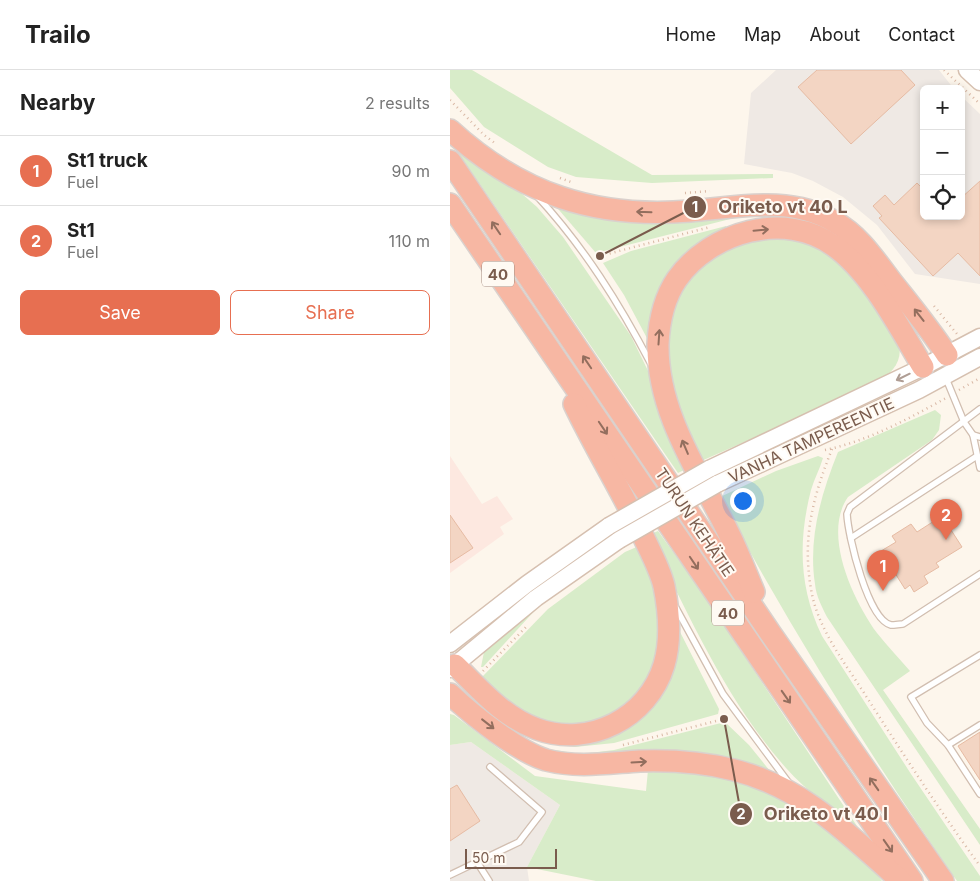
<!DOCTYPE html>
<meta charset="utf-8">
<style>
:root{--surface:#fff;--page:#f2f2f2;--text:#222;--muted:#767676;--line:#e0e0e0;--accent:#e76f51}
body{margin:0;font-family:Inter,sans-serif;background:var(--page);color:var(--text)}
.controls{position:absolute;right:15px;top:15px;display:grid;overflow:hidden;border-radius:8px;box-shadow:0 2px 8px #0003}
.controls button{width:45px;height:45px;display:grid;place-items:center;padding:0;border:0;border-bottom:1px solid var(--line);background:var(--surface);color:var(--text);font:25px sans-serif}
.scale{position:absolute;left:15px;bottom:12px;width:92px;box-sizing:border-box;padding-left:5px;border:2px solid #7a5c4d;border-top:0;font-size:14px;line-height:18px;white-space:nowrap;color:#7a5c4d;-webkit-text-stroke:4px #fffaf3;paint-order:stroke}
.you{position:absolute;left:292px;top:430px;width:18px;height:18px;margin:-12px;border:4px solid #fff;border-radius:50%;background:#1a73e8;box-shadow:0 0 0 8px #1a73e833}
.badge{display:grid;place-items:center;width:32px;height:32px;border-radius:50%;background:var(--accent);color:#fff;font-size:16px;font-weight:700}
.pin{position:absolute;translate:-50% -41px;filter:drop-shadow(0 1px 2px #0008)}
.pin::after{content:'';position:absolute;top:26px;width:18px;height:15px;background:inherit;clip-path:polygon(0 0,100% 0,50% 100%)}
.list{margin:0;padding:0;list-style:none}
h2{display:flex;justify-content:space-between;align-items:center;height:65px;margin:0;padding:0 20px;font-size:21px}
h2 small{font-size:16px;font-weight:400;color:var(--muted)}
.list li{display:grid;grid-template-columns:32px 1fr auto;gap:15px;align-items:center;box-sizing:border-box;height:70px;padding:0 20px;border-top:1px solid var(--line)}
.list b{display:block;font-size:19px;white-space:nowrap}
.list p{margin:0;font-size:16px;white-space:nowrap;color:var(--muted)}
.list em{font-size:16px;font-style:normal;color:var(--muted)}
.actions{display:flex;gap:10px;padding:15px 20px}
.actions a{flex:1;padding:11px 0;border:1px solid var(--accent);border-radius:8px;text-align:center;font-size:18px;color:var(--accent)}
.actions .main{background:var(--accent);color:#fff}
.icon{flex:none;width:28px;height:28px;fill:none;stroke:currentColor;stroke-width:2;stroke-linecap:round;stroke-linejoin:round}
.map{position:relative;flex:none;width:530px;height:811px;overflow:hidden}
header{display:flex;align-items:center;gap:30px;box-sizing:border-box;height:70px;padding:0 25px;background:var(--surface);border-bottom:1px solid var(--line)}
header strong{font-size:24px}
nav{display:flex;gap:28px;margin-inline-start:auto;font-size:18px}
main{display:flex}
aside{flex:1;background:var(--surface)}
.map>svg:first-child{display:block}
</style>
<header>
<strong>Trailo</strong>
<nav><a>Home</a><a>Map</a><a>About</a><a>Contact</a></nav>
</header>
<main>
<aside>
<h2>Nearby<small>2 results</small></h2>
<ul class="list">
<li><span class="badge">1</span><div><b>St1 truck</b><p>Fuel</p></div><em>90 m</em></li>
<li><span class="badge">2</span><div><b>St1</b><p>Fuel</p></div><em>110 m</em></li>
</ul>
<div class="actions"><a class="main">Save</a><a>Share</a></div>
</aside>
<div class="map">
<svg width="530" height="811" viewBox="0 0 530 811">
<rect width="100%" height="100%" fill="#fdf6ec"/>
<polygon fill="#fde8e0" points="0,386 32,434 47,426 63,449 50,457 54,464 0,503"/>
<g fill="#efe9e4">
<polygon points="326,0 489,0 504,19 474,19 474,146 511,146 511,26 530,44 530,214 465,204 427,155 393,127 363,111 342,103 294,94 301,23"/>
<polygon points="21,672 110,735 77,797 79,811 0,811 0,675"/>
</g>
<g fill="#d8ecc9">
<polygon points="0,0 22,0 202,105 323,104 323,108 202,113 126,107 98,97 34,57 0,18"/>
<polygon points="1,72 63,116 87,137 113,167 181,266 201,307 236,399 228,403"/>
<polygon points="103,133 296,145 146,183"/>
<polygon points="276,156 277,159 254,172 198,270 174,225 153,193 181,181"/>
<path d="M318 164 374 178 406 207 449 274C453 292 441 304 427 313L249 392 219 319 217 241 249 190Z"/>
<path d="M485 340 491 345 489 360 482 370 398 427C372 464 403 530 427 563 437 576 449 588 460 601L433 620 530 759V775L377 547C372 537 366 526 365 514 358 469 371 424 388 382Z"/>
<path d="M368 386 373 388C370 399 364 409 361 420 348 471 349 518 372 566L461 704 530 806V811H507C421 687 341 560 270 427L326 401Z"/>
<path d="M208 461 252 522 409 759C384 740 357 722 336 698 276 630 239 546 199 465Z"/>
<polygon points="189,476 199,498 211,541 208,592 177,639 130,657 99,654 59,634 32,607 98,539 175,482"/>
<polygon points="99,525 33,597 31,597 34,582 39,574"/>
<polygon points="227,556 269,639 268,644 164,673 125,677 93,672 95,668 178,656"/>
<polygon points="0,644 4,645 85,706 196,721 198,700 227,700 264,705 303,715 356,739 423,799 432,811 146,811 77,797 110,735 21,672 0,675"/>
<polygon points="275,652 299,675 324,706 131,688 91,678 131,684 164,680"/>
</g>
<g fill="#f3d5c3" stroke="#e6bba3">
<polygon points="367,0 451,0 465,15 401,74 348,17"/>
<polygon points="530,111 530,206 508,183 483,206 429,148 432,146 423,136 435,125 444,135 467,113 474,120 474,146 511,146 511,128"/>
<polygon points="0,445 23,478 0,493"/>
<polygon points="492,446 512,477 486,493 489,497 474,506 478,513 464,522 460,515 455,519 431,481 446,472 442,466 461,454 467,462"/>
<polygon points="530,662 530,710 508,676"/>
<polygon points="7,715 30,751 0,771 0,719"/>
</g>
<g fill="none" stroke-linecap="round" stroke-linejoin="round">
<g stroke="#d1beb0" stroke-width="8">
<g id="lane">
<path d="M87 126C134 177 169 233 201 294"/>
<polyline points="495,306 514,352 523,365 530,367"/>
<path d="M530 339 400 437 397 444C398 466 418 550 441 555 445 555 450 554 453 554L530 504"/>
<polyline points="523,365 530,398"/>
<polyline points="401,468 527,386"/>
<polyline points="226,538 273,624 338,712"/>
<polyline points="530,585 461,627 477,653 498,675 530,724"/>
<polyline points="498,675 530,655"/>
<polyline points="27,792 39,811"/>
<polyline points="0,805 69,772 92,742 40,697"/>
</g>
</g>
<g stroke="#d6c0b0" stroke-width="19">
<g id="secondary">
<polyline points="517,0 530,12"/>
<polyline points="259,399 473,297 530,267"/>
<polyline points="267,414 469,320 530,287"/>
<polyline points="0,574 77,514 159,456"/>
<polyline points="0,599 86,528 169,470"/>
</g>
</g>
<g stroke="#dad1cd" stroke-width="24">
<g id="highway">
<path d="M0 60C70 124 146 149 240 141 288 137 342 125 385 152 410 166 425 190 442 212 461 236 480 259 497 285"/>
<polyline points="0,91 321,564 493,811"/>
<polyline points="0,134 462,811"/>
<path d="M304 522C297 505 290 487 282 470 253 408 207 346 208 274 209 252 214 228 227 209 260 162 335 140 384 176 421 202 450 259 473 297"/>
<path d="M5 595C30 619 53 647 87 659 139 678 198 648 214 595 221 571 219 541 214 516 210 499 200 481 192 464 171 420 145 378 124 334"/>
<path d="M0 624C22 645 67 681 96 690 127 698 158 693 190 691 222 690 253 692 284 700 355 718 399 765 451 811"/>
</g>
</g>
<g stroke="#d9b8a5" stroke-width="2.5" stroke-dasharray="1 4" stroke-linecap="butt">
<polyline points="494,0 530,34"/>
<polyline points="0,30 34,65 46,74"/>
<polyline points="110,108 121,112"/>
<polyline points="235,123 260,121"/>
<polyline points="150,186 260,157"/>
<polyline points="484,236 507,264"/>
<polyline points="509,320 530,308"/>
<path d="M382 379C363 427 352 467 361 519 367 558 395 593 416 626 453 684 490 741 530 796"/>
<path d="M375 380C418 371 458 349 496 328"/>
<polyline points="33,601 78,555"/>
<polyline points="173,675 274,649"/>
</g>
<use href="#lane" stroke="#fff" stroke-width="5.5"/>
<use href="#secondary" stroke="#fff" stroke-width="16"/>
<use href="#highway" stroke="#f7b7a3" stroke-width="21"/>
<g stroke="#d6c0b0" stroke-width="19" stroke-linecap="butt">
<g id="secondary-bridge">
<polyline points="159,456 259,399"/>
<polyline points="169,470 267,414"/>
</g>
</g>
<use href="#secondary-bridge" stroke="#fff" stroke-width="16"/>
</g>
<defs><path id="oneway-shaft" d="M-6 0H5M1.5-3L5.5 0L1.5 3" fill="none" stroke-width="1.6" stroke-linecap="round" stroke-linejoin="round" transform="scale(1.25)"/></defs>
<g stroke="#936e5e">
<use href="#oneway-shaft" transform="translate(194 142) rotate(-178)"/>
<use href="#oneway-shaft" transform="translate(46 158) rotate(-124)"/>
<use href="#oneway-shaft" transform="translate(311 160) rotate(-5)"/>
<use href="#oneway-shaft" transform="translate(469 245) rotate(-128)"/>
<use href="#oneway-shaft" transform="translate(209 267) rotate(-86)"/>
<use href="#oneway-shaft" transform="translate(137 292) rotate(-124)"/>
<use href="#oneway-shaft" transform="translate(153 358) rotate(56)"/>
<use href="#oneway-shaft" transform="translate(235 377) rotate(-113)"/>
<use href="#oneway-shaft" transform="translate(244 493) rotate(56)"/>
<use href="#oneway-shaft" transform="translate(336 627) rotate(55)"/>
<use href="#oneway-shaft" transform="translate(38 654) rotate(38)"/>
<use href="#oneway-shaft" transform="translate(189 692) rotate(-3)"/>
<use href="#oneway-shaft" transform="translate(424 714) rotate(-125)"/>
<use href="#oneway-shaft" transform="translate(438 776) rotate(55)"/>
</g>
<use stroke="#af9d94" href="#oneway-shaft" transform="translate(453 307) rotate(154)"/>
<g text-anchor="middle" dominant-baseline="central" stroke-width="4" stroke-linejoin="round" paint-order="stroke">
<g fill="#fffaf3" stroke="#a28b7f" stroke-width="1">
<rect x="32" y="191.5" width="32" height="25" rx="4"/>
<rect x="262" y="530.5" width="32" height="25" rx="4"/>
</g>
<g font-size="15" font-weight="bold" fill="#7a5c4d">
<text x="48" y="204">40</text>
<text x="278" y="543">40</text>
</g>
<g font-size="16" fill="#7a5c4d" stroke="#fffaf3">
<text transform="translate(361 370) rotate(-25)">VANHA TAMPEREENTIE</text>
<text transform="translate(245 452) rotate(56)">TURUN KEHÄTIE</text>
</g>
</g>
<path fill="none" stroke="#7a5c4d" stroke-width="2" d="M150 186L245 137M274 649L291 744"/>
<g fill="#7a5c4d" stroke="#fffaf3" stroke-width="2">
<circle cx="150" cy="186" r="5"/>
<circle cx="274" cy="649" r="5"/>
<circle cx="245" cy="137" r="12"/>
<circle cx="291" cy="744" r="12"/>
</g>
<g font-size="15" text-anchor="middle" font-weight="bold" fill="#fff">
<text x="245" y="142">1</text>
<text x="291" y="749">2</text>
</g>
<g font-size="18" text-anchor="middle" font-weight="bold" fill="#7a5c4d" stroke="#fffaf3" stroke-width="4" stroke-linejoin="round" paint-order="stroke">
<text x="333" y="143">Oriketo vt 40 L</text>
<text x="376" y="750">Oriketo vt 40 I</text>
</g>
</svg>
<div class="controls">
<button>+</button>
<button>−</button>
<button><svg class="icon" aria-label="locate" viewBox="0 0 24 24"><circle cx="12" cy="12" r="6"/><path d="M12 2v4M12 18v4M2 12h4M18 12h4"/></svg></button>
</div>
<div class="scale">50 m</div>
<div class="you"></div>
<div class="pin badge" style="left:433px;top:521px">1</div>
<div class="pin badge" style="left:496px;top:470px">2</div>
</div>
</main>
